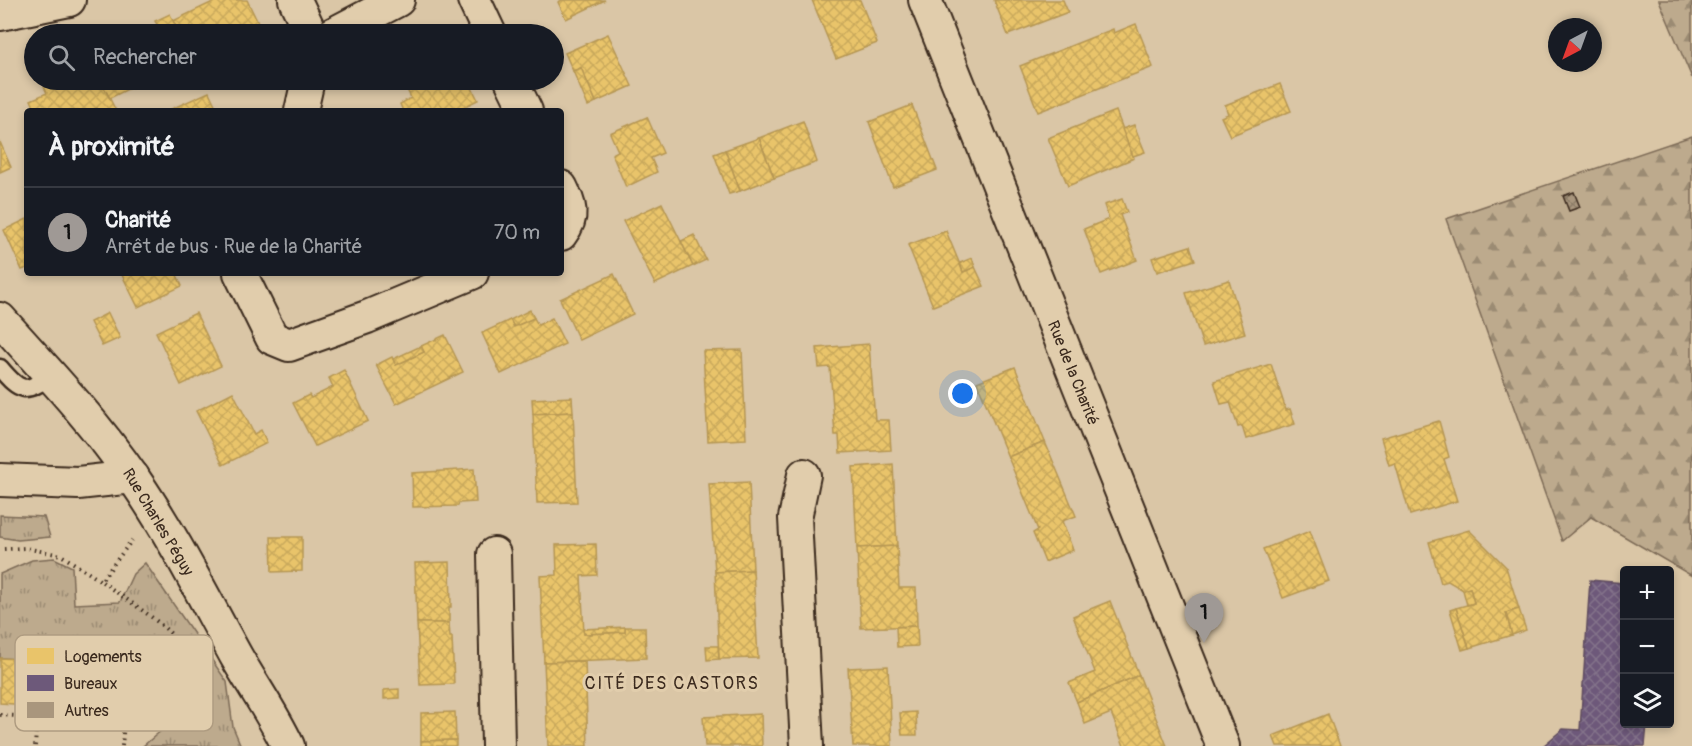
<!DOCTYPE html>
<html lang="fr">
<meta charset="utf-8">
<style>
:root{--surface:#171b24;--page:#20242c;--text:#f1f3f6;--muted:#9ea1a6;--line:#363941;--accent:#9f9995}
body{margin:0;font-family:Pangolin,sans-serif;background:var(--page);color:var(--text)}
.controls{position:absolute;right:18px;bottom:18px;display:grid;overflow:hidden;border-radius:6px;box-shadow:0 3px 9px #0003}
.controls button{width:54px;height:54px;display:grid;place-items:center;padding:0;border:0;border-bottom:2px solid var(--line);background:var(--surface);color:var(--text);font:30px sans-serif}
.compass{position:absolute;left:1548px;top:18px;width:54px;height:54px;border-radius:50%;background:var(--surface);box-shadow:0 3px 9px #0003;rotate:221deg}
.you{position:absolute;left:963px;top:394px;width:21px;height:21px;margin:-15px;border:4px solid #fff;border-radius:50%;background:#1a73e8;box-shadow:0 0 0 9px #1a73e833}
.badge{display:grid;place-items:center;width:39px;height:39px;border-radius:50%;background:var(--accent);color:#111;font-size:20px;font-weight:700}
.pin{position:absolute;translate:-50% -50px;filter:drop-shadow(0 2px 3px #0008)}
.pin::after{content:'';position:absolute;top:32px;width:21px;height:18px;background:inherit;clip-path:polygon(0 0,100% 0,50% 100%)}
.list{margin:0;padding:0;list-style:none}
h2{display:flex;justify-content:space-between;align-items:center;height:78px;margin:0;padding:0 24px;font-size:26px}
h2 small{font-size:20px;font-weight:400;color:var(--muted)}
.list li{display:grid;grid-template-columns:39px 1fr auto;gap:18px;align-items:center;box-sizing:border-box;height:90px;padding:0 24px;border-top:2px solid var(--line)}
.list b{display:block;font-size:22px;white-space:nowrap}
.list p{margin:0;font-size:20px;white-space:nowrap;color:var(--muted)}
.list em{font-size:20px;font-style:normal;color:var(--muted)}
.icon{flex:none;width:33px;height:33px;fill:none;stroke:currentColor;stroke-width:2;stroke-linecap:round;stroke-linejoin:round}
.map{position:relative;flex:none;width:1692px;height:746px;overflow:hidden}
.search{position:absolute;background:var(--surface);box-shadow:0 3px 9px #0003;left:24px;top:24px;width:540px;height:66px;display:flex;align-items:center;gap:15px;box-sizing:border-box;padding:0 21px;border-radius:33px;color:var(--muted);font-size:22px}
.panel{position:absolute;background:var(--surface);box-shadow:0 3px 9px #0003;left:24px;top:108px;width:540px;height:168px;border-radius:6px}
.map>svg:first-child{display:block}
</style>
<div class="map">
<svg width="1692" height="746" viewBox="0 0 1692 746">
<defs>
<pattern id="grass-tufts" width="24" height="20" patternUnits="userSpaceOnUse" patternTransform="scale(1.5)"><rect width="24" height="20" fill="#bdaa8d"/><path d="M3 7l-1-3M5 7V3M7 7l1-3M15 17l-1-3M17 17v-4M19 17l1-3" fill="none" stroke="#9b8b73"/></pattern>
<pattern id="forest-firs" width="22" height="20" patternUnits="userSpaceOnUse" patternTransform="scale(1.5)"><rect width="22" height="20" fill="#bdaa8d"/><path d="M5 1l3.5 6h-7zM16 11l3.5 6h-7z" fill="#9b8b73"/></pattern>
<pattern id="homes-cross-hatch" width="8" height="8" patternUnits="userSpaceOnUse" patternTransform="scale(1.5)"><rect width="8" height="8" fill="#e9c46a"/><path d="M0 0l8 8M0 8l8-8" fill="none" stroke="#c9a95b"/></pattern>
<pattern id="offices-cross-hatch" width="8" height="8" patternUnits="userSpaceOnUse" patternTransform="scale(1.5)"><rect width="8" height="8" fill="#6d597a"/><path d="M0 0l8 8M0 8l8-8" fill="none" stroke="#83728a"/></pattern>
<pattern id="building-cross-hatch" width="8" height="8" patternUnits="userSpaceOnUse" patternTransform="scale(1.5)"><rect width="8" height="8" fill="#a9967d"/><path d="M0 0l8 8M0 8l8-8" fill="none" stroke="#8b7b66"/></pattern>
</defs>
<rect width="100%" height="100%" fill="#dac6a6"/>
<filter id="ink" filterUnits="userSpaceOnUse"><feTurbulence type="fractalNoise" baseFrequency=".0167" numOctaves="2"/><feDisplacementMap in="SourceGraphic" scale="12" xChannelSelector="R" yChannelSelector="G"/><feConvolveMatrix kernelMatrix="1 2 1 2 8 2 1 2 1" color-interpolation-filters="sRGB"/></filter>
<g filter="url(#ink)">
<g fill="url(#grass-tufts)" stroke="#7c6a56" stroke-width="1.5">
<polygon points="0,515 44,517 50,537 18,540 0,537"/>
<polygon points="54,558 72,567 74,604 120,602 133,574 145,563 227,682 233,727 241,746 143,746 181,714 184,668 0,658 0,574 32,560"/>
</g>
<g fill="url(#forest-firs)" stroke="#7c6a56" stroke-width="1.5">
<polygon points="1659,0 1692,0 1692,78"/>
<polygon points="1692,136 1692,576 1591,517 1562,541 1446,219"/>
</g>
<g fill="url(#homes-cross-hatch)" stroke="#b59653" stroke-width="1.5">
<polygon points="217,0 247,0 260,27 245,34 180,34 173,21"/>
<polygon points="562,0 605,0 566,19 558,2"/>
<polygon points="812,0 860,0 877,43 836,59"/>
<polygon points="994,0 1063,0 1068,12 1008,35"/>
<polygon points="170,14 173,21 180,34 163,34 155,21"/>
<polygon points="1136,24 1153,67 1038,112 1020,66 1113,29 1114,33"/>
<polygon points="608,34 632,86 596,102 581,68 573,71 565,53"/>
<polygon points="581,68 596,102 588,106 573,71"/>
<polygon points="62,80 84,80 89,89 102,83 116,111 99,111 97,108 90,111 36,111 31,100 47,93 44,87"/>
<polygon points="84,80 100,80 102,83 89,89"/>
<polygon points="100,80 124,80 128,89 110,98"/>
<polygon points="124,80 148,80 128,89"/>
<polygon points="406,80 468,80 478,100 455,111 403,111 400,104 411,98 403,81"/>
<polygon points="1280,84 1291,111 1230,136 1221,117 1228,114 1225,105"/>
<polygon points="209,92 218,111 172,111 171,109"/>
<polygon points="912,105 937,170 893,187 869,122"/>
<polygon points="1116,111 1134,158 1068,186 1048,138"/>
<polygon points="647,117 663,153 651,158 657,172 626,187 612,154 618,151 610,133"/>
<polygon points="803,121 817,162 774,178 759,138"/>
<polygon points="1134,125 1145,152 1133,156 1122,129"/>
<polygon points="759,138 774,178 740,191 725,150"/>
<polygon points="0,142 11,167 0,172"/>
<polygon points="725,150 740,191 729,194 714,154"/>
<polygon points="1122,199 1127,212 1120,215 1137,260 1101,274 1084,229 1109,219 1104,205"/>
<polygon points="662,203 693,266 655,284 623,221"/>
<polygon points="27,219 27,268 22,270 4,230"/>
<polygon points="946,231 963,272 975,267 984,286 933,306 908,245"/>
<polygon points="694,235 706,260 693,266 681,241"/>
<polygon points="1190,246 1195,260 1157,272 1152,258"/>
<polygon points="972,258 975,267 963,272 960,263"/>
<polygon points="121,273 176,273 182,286 138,307"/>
<polygon points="614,274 633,314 579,340 560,299"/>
<polygon points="1229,280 1245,333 1203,346 1186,293"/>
<polygon points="530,310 534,318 514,327 510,320"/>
<polygon points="108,313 120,338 102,346 90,322"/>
<polygon points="196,313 221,366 181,385 156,332"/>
<polygon points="534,318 538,325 552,318 565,344 501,374 482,333 510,320 514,327"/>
<polygon points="445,335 463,372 396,404 376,365 392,357 396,365 424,352 421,346"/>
<polygon points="869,344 875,420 889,420 891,450 840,453 839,435 835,435 830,367 819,368 817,348"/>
<polygon points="421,346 424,352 396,365 393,359"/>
<polygon points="742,350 746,439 708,441 703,351"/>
<polygon points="1271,364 1286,410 1290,409 1295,424 1246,439 1242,426 1238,427 1230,402 1221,404 1214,381"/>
<polygon points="1015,367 1045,442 1008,457 977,382"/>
<polygon points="344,370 368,421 315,446 293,403 309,395 311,398 333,387 329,378"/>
<polygon points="233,392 254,434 261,430 267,443 223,465 196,411"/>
<polygon points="572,397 573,412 533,414 532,399"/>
<polygon points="573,412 577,502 537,503 533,414"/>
<polygon points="1439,421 1449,457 1444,459 1457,501 1410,515 1395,463 1389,465 1381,438"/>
<polygon points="1045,442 1076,516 1062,521 1073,550 1045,562 1033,533 1038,530 1008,457"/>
<polygon points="893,464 897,546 857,548 853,467"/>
<polygon points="474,469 476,502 459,503 458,506 413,507 412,473"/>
<polygon points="749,482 753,570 715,572 709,484"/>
<polygon points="1469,530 1506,567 1519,609 1506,613 1512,635 1469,648 1456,608 1474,603 1470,588 1463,590 1448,581 1441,583 1429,542"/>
<polygon points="1310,531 1329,581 1283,598 1263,549"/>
<polygon points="271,537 302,537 302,571 272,572"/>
<polygon points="596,544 597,575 581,576 584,634 625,632 625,627 645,627 646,658 544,662 540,576 557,575 556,545"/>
<polygon points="897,546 899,588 916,588 917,626 861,628 857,548"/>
<polygon points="450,562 451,607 449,607 449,623 417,623 415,563"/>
<polygon points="753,570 758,658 719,659 715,572"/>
<polygon points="1470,588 1474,603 1467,605 1463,590"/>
<polygon points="1110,601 1139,675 1077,702 1069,683 1095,672 1073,616"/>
<polygon points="1456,608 1469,648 1462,650 1450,610"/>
<polygon points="1519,609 1526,630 1512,635 1506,613"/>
<polygon points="417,623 449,623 450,637 452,637 454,684 420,685"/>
<polygon points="917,626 918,646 897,647 896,627"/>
<polygon points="625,627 625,632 584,634 583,629"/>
<polygon points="706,646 718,646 719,659 707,660"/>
<polygon points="0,658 184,668 181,714 128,711 128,718 117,717 117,710 41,706 41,713 28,712 28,705 0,703"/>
<polygon points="585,661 588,746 548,746 544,662"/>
<polygon points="888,666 892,746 853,746 848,668"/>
<polygon points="1139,675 1167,746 1124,746 1111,713 1085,724 1077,702"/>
<polygon points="399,689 399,698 384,699 384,690"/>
<polygon points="455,712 456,740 421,741 421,713"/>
<polygon points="916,712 917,735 902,735 900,713"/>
<polygon points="761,714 762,746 705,746 703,717"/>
<polygon points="1328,714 1340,746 1277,746 1273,736"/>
<polygon points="456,740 456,746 421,746 421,741"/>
</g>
<polygon fill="url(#offices-cross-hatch)" stroke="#5e4b5e" stroke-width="1.5" points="1590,580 1624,583 1624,724 1647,724 1645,746 1543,746 1563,729 1580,730"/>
<polygon fill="url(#building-cross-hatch)" stroke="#3b2a1e" stroke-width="1.5" points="1574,192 1580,207 1569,211 1563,196"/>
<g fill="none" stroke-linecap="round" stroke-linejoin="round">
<g stroke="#3b2a1e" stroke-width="21">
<path id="lane" d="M0 368C21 393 25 393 51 376"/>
</g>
<g stroke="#3b2a1e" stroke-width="36">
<g id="street">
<polyline points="295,0 311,34"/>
<polyline points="474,0 490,34"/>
<polyline points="925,0 1223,746"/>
<polyline points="0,14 69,0"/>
<polyline points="333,34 398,0"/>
<polyline points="511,80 526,111"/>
<polyline points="301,111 308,80"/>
<path d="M561 187C570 206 575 216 561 234"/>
<polyline points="240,273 272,338 289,345 367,317 472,273"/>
<path d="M0 319C46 370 94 421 134 479 172 534 203 596 236 656 253 686 273 714 288 746"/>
<polyline points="804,475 795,518 807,746"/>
<polyline points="0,480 78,483 133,477"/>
<polyline points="494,554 498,746"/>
</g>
</g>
<g stroke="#3b2a1e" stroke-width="4" stroke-dasharray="1.5 4.5" stroke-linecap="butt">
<polyline points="4,549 25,548 61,555 101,581"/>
<path d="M0 715 171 725C183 723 190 718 197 708 213 685 185 647 168 631 149 613 122 597 101 581L132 540"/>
<polyline points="35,746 37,717"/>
<polyline points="122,746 124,722"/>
</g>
<use href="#lane" stroke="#e1cdac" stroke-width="16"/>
<use href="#street" stroke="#e1cdac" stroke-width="32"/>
</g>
</g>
<g text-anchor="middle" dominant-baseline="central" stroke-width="6" stroke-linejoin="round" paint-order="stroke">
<g font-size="16" fill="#3b2a1e" stroke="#e1cdac">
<text transform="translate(1073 373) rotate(68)">Rue de la Charité</text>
<text transform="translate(158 522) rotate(59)">Rue Charles Péguy</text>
</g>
<g font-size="18" letter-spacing="1.5" fill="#3b2a1e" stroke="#e1cdac">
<text x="672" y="683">CITÉ DES CASTORS</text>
</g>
</g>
<rect x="15" y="635" width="198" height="96" rx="9" fill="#e1cdac" stroke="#af9c81" stroke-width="1.5"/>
<rect x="27" y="648" width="27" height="16" fill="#e9c46a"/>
<rect x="27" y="675" width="27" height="16" fill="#6d597a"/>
<rect x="27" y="702" width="27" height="16" fill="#a9967d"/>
<g font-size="16" fill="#3b2a1e">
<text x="64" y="662">Logements</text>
<text x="64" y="689">Bureaux</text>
<text x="64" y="716">Autres</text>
</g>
</svg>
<div class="controls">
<button>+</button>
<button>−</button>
<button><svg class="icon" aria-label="layers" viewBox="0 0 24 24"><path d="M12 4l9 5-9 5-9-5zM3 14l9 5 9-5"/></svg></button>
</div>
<svg class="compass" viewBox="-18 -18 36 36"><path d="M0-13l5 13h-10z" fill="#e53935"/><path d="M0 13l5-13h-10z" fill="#9ea1a6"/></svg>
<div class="you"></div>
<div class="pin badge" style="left:1204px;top:643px">1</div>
<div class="search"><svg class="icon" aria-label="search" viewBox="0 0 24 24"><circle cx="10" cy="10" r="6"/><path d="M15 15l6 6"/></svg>Rechercher</div>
<section class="panel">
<h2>À proximité<small></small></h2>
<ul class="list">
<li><span class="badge">1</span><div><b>Charité</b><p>Arrêt de bus · Rue de la Charité</p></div><em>70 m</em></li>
</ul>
</section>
</div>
